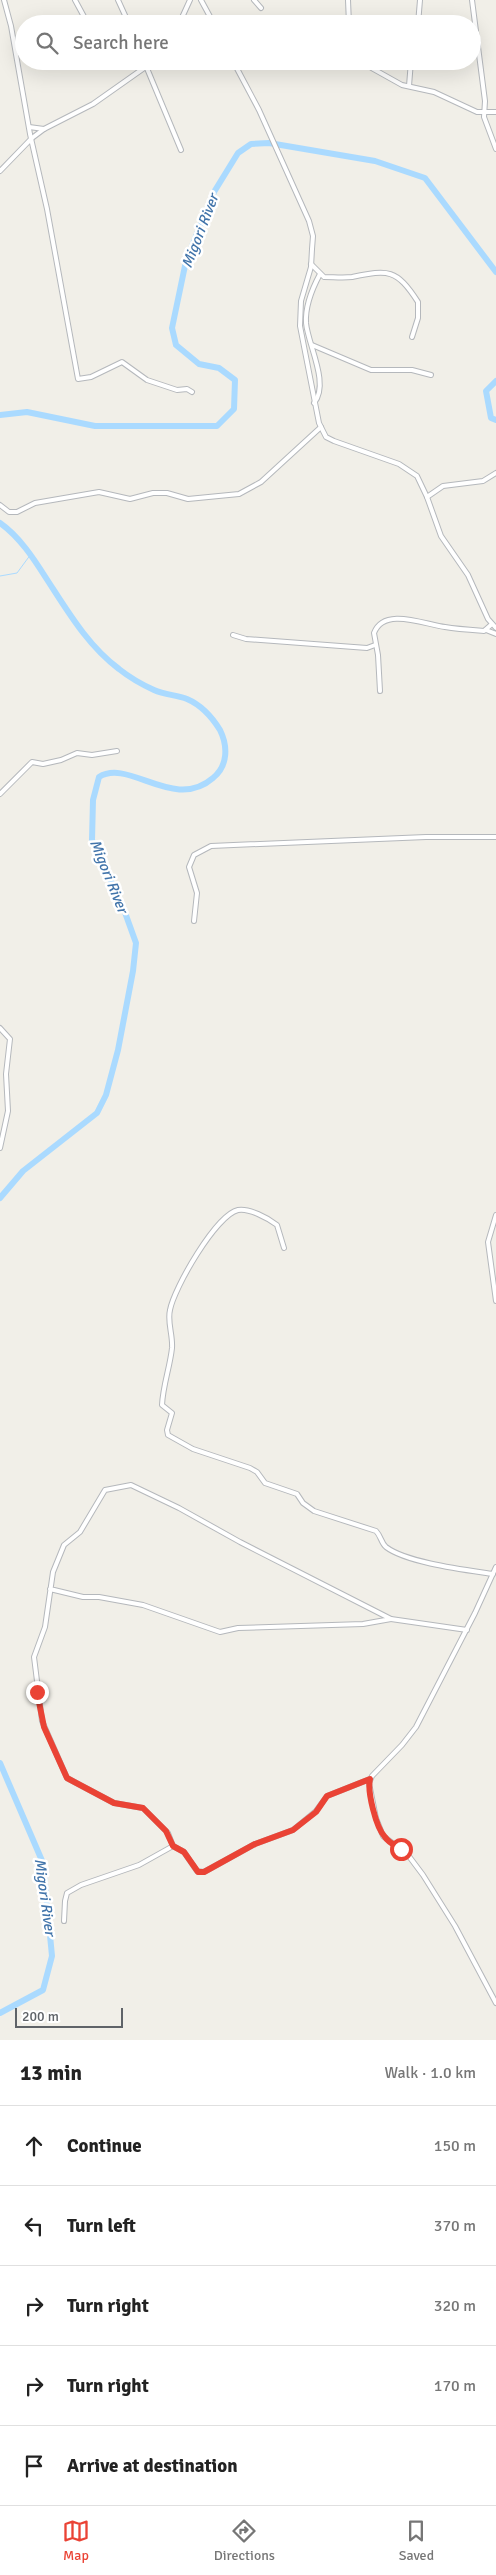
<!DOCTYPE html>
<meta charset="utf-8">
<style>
:root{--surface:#fff;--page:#f2f2f2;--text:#222;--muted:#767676;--line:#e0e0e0;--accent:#ea4335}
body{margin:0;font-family:Signika,sans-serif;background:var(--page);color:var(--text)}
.scale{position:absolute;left:15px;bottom:12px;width:108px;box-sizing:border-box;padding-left:5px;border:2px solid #5f6368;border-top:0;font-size:14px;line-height:18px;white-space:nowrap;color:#5f6368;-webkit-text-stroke:4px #fff;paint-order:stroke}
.stop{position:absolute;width:15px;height:15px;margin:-11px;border:4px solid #ea4335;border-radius:50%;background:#fff}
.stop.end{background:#ea4335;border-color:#fff;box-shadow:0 1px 5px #0008}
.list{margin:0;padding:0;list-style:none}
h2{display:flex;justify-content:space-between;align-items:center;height:65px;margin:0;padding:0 20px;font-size:21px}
h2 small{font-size:16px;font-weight:400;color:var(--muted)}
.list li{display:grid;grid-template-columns:32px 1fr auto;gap:15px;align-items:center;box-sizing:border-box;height:80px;padding:0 20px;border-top:1px solid var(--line)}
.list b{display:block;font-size:19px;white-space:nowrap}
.list em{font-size:16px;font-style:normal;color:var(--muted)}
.icon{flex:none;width:28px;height:28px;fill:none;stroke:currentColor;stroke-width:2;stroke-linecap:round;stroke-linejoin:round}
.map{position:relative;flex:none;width:496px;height:2040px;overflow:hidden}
.search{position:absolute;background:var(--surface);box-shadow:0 5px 20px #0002;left:15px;right:15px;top:15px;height:55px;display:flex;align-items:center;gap:12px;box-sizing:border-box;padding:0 18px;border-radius:28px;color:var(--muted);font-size:19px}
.sheet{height:465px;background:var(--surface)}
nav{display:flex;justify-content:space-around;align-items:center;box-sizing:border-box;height:70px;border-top:1px solid var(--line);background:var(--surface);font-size:14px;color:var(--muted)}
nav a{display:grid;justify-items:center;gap:2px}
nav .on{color:var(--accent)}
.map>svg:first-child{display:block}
</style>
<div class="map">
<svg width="496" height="2040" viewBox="0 0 496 2040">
<rect width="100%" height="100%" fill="#f1efe8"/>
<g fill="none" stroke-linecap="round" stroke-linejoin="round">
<polyline stroke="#aadaff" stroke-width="1" points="0,576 17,573 31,554"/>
<g stroke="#aadaff" stroke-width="6">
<polyline points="496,381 486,391 491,418 496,420"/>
<polyline points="0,415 27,412 95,426 217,426 234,409 235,380 219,368 199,364 176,345 172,328 186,261 214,192 238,153 251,144 269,143 375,161 425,178 496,272"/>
<path d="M0 523C19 536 34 559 46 578 67 610 87 645 119 669 129 677 143 685 154 690 165 695 177 695 187 699 201 705 212 717 220 730 228 746 228 766 213 778 174 812 129 758 99 777L93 800 92 840 123 907 136 943 133 971 118 1050 106 1095 97 1113 23 1171 0 1198"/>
<polyline points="0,1763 43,1863 52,1956 43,1990 0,2013"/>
</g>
<g stroke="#b5b8bc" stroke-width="6">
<g id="minor">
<polyline points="4,0 11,26 30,134 47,209 78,379 91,377 122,362 147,380 177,390 187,389 192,392"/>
<polyline points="75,0 88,24"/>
<polyline points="118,0 129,24"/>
<polyline points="201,0 214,24"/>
<polyline points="254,0 261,8"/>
<polyline points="348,0 349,24"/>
<polyline points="472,0 485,101 484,117 496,149"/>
<polyline points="179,24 190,0"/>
<polyline points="418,24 420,0"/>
<polyline points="233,61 259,110 309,221 313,236 312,249 311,267 301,301 300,326 319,423 326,437 334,441 399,464 417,476 427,497 441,536 468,575 488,619 496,628"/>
<polyline points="359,61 402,85 434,92 477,112 496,112"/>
<polyline points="146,66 181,150"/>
<polyline points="409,86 411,61"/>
<polyline points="29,127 44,129"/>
<polyline points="0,171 32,138 44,129 93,104 154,61"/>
<path d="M311 264 324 277C333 277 343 278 352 277 388 270 396 268 418 302V318L412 337"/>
<polyline points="312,345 371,370 412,370 431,375"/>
<path d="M314 403C330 384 308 345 306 323 305 306 312 289 320 274"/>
<polyline points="427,497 443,486 483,481 496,473"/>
<polyline points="0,505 9,512 17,512 35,503 99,492 130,499 153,493 167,493 188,499 239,494 261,482 321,427"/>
<polyline points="486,630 496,634"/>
<polyline points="233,635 246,639 367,648 375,645"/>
<path d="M380 691 378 655 374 633C384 606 426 625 445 627 457 629 471 630 484 631L492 624"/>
<polyline points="0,794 32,762 43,764 61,760 77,753 92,755 117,751"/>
<polyline points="194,921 197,893 189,867 194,855 211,846 426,837 496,837"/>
<polyline points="0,1028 10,1039 6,1074 8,1111 0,1148"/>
<polyline points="496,1215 488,1242 496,1301"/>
<path d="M284 1248 277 1225C268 1218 249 1208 238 1210 216 1215 174 1288 170 1310 167 1322 173 1335 172 1348 170 1367 163 1385 162 1405L172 1413 167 1430 168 1435 193 1449 250 1468 257 1472 265 1483 297 1494 303 1503 314 1511 376 1531C381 1536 381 1543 386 1547 407 1563 467 1570 493 1574"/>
<polyline points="496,1567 475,1613 416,1727 402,1745 372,1776 369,1783 376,1818 383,1836 408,1855 423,1875 455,1926 496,2003"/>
<polyline points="50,1589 83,1597 99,1597 143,1605 220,1632 238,1628 363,1624 391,1619 240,1542 179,1508 131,1485 105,1490 80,1532 64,1545 53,1572 45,1627 34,1657 42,1721 67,1778 114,1803 143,1808 168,1833 173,1846 139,1865 81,1885 67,1893 65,1901 64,1921"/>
<polyline points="391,1619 467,1630"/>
<polyline points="173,1846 184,1852 197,1871 204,1872 255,1844 293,1830 316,1811 327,1796 370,1779"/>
</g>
</g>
<use href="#minor" stroke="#fff" stroke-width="4"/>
</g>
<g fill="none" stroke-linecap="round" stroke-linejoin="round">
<path stroke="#ea4335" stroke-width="6" d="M37 1692 44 1727 67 1778 114 1803 143 1808 166 1831 173 1846 184 1852 198 1872H204L255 1844 293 1830 316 1812 327 1796 370 1779C367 1791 376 1828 385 1837 389 1843 395 1845 401 1849"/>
</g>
<g text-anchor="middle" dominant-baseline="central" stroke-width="5" stroke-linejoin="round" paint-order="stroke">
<g font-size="15" font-style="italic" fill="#4174aa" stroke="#fff">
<text transform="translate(200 231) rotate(-69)">Migori River</text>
<text transform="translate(109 876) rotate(68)">Migori River</text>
<text transform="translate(45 1897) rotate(82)">Migori River</text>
</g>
</g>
</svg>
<div class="scale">200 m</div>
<div class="stop" style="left:401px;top:1849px"></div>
<div class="stop end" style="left:37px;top:1692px"></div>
<div class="search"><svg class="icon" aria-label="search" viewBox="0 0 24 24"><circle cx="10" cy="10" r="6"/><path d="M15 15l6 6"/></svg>Search here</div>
</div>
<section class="sheet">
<h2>13 min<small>Walk · 1.0 km</small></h2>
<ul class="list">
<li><svg class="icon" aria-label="ahead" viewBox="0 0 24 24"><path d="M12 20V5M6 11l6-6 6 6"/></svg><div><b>Continue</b></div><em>150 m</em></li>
<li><svg class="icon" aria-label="left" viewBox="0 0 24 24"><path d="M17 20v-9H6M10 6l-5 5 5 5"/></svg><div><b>Turn left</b></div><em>370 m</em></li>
<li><svg class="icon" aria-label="right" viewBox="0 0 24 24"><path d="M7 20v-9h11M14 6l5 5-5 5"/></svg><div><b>Turn right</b></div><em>320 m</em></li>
<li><svg class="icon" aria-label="right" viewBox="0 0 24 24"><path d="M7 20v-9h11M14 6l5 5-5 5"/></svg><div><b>Turn right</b></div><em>170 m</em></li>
<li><svg class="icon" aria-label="arrive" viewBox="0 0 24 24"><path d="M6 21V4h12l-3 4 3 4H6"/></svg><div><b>Arrive at destination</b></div></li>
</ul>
</section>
<nav>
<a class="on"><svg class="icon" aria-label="map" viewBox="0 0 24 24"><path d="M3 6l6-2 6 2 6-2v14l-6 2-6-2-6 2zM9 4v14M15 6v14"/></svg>Map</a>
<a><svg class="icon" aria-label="directions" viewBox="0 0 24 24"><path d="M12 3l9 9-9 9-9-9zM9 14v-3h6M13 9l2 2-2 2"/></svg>Directions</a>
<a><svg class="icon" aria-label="saved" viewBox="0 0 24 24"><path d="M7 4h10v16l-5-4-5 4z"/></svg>Saved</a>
</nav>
